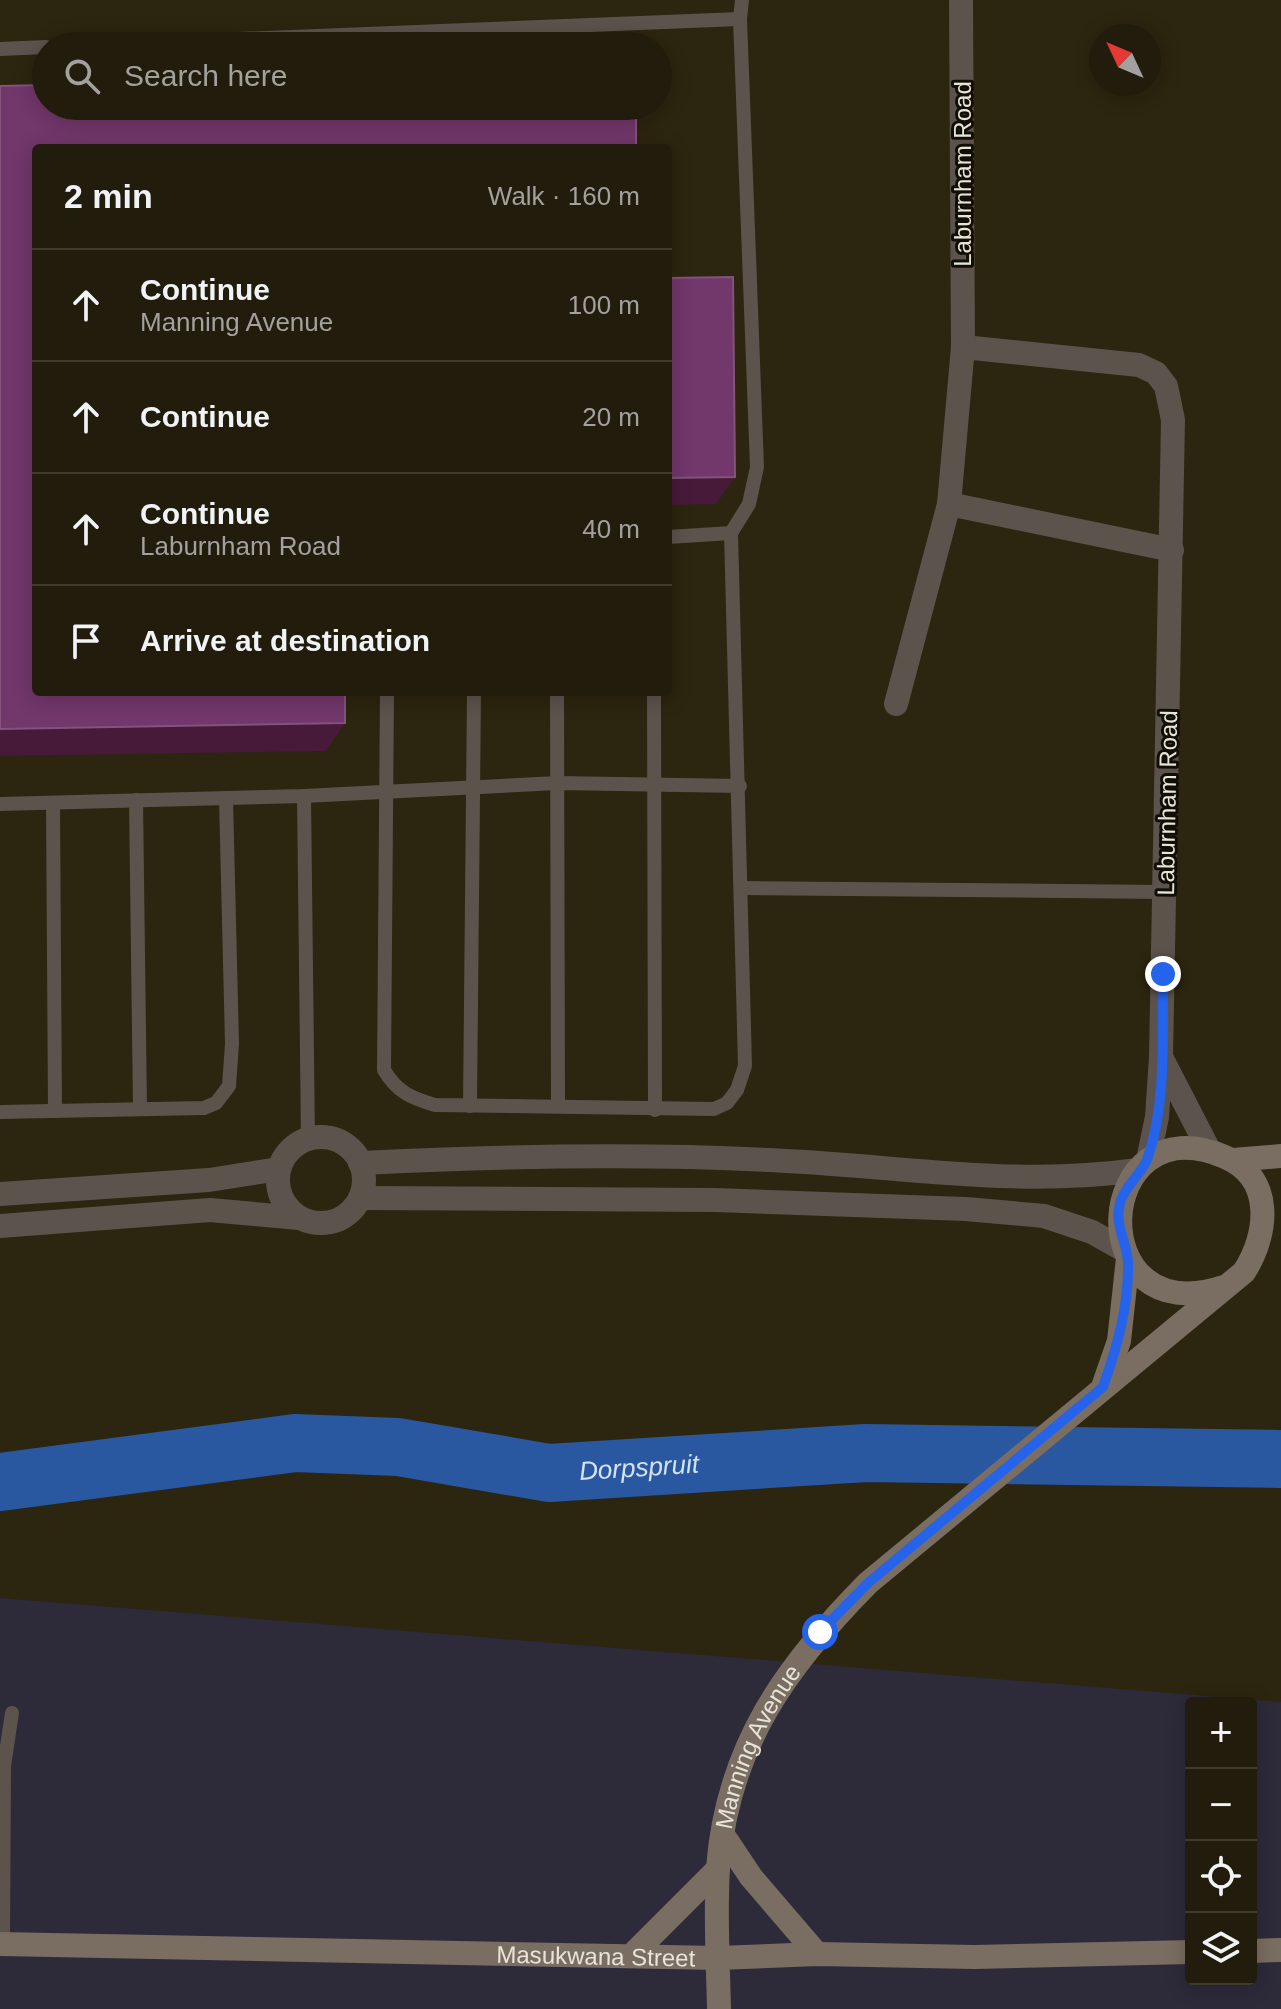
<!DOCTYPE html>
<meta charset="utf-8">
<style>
:root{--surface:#211c0b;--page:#292514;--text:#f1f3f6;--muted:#a2a19d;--line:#3e3a2c}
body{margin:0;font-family:Arial,sans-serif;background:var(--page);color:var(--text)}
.controls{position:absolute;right:24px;bottom:24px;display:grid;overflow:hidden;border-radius:8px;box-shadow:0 4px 20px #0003}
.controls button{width:72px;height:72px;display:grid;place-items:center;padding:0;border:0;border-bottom:2px solid var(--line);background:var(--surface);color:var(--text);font:40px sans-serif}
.compass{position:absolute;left:1089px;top:24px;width:72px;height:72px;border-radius:50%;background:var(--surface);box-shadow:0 4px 20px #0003;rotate:314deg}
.stop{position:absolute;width:24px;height:24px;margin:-18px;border:6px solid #2563eb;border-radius:50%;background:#fff}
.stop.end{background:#2563eb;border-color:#fff;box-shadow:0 2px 8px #0008}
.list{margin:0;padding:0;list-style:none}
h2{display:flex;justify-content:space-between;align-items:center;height:104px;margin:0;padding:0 32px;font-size:34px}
h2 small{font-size:26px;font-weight:400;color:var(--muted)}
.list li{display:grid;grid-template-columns:52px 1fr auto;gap:24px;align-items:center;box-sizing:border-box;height:112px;padding:0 32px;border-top:2px solid var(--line)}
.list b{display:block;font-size:30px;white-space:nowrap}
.list p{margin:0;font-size:26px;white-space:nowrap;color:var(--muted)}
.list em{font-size:26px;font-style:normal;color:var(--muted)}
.icon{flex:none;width:44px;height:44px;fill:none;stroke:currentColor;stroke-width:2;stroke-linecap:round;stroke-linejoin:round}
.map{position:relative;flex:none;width:1281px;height:2009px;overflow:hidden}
.search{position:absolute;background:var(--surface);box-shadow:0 4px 20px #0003;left:32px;top:32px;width:640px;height:88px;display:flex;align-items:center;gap:20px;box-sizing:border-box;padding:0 28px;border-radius:44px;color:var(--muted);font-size:30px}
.panel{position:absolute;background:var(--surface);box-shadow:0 4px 20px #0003;left:32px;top:144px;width:640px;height:552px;border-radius:8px}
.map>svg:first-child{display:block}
</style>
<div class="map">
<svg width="1281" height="2009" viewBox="0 0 1281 2009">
<rect width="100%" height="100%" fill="#2c250f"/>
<path fill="#2d2a3a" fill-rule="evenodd" d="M0 1598 1281 1702V2009H0ZM1191 1703H1251V1979H1191Z"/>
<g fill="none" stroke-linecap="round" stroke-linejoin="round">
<path stroke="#2957a0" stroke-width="58" id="s1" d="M0 1482 295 1443 398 1447 549 1473 866 1453 1281 1459"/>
<g stroke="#5c534c" stroke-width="14">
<polyline points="63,46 740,19"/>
<polyline points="0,49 46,47"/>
<polyline points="668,537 731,533 749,504 757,467 740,19 742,0"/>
<path d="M387 692 384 1070C397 1092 411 1098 435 1105L714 1109 727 1103 737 1090 745 1066 731 533"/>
<polyline points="557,692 558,1105"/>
<polyline points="654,692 655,1110"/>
<polyline points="304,796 308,1140"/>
<polyline points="136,800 140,1109"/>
<polyline points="53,803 55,1111"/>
<polyline points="0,804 304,796 557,783 740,786"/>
<polyline points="741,888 1165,892"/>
<polyline points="470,1106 474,692"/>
<polyline points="0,1112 204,1108 216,1103 229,1086 232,1044 226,798"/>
<polyline points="3,1944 4,1766 12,1713"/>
</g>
<g stroke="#5c534c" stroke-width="24">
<polyline points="963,347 1139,365 1156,373 1166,386 1173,420 1161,1057 1157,1117 1148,1160"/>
<polyline points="949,504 1172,550"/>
<polyline points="896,704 949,504 963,347 961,0"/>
<polyline points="1161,1057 1209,1150"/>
<circle cx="321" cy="1180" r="43"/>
<path d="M360 1163C502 1156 645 1153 786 1161 908 1167 1016 1187 1138 1170"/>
<polyline points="0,1194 209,1180 279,1169"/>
<polyline points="360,1198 715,1200 966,1209 1044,1216 1092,1232 1124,1250"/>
<polyline points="0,1226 210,1210 299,1218"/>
</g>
<g stroke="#7a6d61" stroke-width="24">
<polyline points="1233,1160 1281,1156"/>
<polyline points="1103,1387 1119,1341 1128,1258"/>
<polyline points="723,1835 751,1877 817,1954"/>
<path id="s2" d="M0 1944 718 1958 817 1954 974 1957 1191 1952"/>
<polyline points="1251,1951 1281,1950"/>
<polyline points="633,1954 718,1869"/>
<path id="s3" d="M719 2009C718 1963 715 1915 718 1868 727 1747 786 1666 868 1583L1244 1272C1268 1235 1275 1178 1225 1157 1092 1100 1079 1334 1224 1287"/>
</g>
</g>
<g fill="#481a39">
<polygon points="735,477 716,504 668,505 668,478"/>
<polygon points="345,723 326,751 0,756 0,729"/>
</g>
<g fill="#72376b" stroke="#85527c" stroke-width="2">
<polygon points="46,85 46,106 636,106 636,148 36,148 36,692 345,692 345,723 0,729 0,86"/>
<polygon points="733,277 735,477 668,478 668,278"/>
</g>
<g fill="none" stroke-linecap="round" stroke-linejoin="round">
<path stroke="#2563eb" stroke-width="10" d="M820 1632 868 1583 1103 1387C1117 1347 1129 1306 1128 1262 1127 1242 1114 1225 1120 1203 1125 1185 1143 1173 1148 1157 1167 1100 1162 1033 1163 974"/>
</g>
<g text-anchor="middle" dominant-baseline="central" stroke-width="6" stroke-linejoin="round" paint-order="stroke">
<g font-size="24" fill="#e8e4d7" stroke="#110e06">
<text transform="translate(962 174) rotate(-90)">Laburnham Road</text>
<text transform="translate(1167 803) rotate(-89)">Laburnham Road</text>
<text stroke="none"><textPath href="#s3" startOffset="270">Manning Avenue</textPath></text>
<text stroke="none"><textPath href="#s2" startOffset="596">Masukwana Street</textPath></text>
</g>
<g font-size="26" font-style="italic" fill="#d4e2f6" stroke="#110e06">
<text stroke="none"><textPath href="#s1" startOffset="644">Dorpspruit</textPath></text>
</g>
</g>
</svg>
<div class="controls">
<button>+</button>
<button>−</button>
<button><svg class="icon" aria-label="locate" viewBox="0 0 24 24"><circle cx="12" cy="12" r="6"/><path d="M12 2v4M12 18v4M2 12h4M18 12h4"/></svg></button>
<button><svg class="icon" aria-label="layers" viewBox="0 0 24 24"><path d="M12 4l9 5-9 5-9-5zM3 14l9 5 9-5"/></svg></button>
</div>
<svg class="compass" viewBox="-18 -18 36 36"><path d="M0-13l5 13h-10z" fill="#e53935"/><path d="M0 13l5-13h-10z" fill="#a2a19d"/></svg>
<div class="stop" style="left:820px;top:1632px"></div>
<div class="stop end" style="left:1163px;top:974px"></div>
<div class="search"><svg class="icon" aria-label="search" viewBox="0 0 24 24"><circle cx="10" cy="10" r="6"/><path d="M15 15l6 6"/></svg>Search here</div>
<section class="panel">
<h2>2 min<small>Walk · 160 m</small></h2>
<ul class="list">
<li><svg class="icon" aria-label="ahead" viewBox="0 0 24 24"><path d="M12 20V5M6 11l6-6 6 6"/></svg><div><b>Continue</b><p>Manning Avenue</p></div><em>100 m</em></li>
<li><svg class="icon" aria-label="ahead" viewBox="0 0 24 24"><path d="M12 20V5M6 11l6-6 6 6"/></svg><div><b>Continue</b></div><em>20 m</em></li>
<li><svg class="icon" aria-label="ahead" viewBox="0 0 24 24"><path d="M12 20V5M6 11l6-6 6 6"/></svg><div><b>Continue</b><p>Laburnham Road</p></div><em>40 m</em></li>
<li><svg class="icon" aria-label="arrive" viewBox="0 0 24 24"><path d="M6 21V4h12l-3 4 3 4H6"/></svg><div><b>Arrive at destination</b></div></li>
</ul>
</section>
</div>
